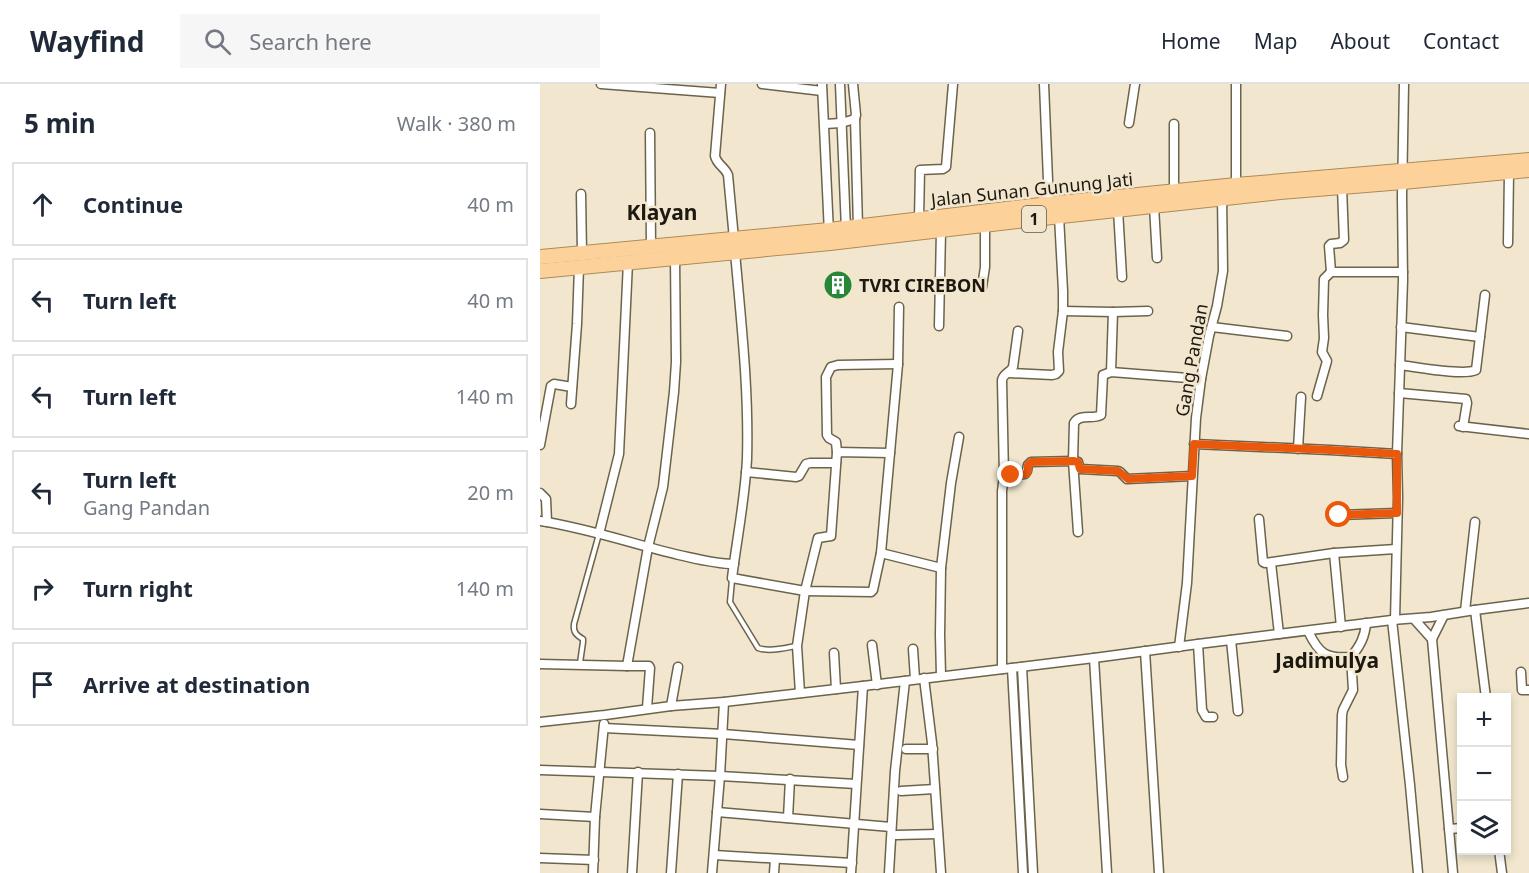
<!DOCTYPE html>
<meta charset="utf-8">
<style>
:root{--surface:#fff;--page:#f6f6f7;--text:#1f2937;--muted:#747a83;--line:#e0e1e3}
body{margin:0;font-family:"Noto Sans",sans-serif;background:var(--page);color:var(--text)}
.controls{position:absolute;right:18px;bottom:18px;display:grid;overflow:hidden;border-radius:0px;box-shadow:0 3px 9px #0003}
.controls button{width:54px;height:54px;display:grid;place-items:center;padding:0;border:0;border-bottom:2px solid var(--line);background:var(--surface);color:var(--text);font:30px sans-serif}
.stop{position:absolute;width:18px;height:18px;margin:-14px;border:4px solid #ea580c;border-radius:50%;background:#fff}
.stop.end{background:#ea580c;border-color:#fff;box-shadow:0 2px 6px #0008}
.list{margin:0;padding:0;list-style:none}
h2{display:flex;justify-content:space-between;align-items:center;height:78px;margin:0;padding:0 24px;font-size:26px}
h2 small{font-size:20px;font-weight:400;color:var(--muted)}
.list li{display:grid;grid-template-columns:39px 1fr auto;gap:18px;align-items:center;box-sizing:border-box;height:84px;margin:0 12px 12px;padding:0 12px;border:2px solid var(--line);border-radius:0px}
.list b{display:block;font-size:22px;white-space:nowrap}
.list p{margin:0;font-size:20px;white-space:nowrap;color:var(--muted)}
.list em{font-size:20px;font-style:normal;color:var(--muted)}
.icon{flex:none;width:33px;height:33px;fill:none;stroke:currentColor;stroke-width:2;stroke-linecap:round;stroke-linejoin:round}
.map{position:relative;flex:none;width:989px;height:789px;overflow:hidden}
header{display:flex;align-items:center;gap:36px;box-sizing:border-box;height:84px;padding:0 30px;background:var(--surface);border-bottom:2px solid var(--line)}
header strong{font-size:28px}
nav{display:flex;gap:33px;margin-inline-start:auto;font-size:21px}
.search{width:420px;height:54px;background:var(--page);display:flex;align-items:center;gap:15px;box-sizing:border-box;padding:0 21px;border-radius:0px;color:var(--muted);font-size:22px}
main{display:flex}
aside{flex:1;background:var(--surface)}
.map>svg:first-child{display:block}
</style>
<header>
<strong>Wayfind</strong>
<div class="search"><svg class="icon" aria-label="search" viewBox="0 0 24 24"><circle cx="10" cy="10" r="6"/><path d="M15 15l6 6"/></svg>Search here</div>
<nav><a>Home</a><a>Map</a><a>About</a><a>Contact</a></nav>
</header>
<main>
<aside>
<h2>5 min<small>Walk · 380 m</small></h2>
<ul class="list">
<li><svg class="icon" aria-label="ahead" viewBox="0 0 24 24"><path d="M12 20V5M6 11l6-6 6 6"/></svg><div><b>Continue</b></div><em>40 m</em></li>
<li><svg class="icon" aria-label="left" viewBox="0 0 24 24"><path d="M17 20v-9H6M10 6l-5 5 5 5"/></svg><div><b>Turn left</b></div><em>40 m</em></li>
<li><svg class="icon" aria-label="left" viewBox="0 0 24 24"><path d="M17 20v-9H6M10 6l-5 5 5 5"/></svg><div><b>Turn left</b></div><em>140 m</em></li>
<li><svg class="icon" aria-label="left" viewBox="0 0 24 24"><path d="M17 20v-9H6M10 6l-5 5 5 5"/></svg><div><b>Turn left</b><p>Gang Pandan</p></div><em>20 m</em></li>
<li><svg class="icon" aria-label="right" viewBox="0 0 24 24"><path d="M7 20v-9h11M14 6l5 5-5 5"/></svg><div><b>Turn right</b></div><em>140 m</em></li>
<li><svg class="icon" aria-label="arrive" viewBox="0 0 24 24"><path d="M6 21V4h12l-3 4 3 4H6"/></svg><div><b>Arrive at destination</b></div></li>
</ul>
</aside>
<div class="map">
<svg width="989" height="789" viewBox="0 0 989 789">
<rect width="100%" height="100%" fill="#f2e7ce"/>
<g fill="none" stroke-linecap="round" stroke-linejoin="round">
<g stroke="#6c634d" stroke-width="7">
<g id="service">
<path d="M192 496 190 518 218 564C230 568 244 564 256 562"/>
<path d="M40 579 43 558V555C36 551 33 548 34 540L59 450"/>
</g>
</g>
<g stroke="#6c634d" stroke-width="11">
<g id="minor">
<polyline points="61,0 180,9"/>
<path d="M181 0 175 72C177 81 185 83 188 91L194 155"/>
<polyline points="222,0 282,7"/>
<polyline points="282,0 289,149"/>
<polyline points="300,0 306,146"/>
<polyline points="504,0 509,120"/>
<polyline points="315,34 318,143"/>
<polyline points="589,39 595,0"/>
<polyline points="285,40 301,39 315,35 316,31 313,0"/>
<polyline points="110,49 111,162"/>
<polyline points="696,101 696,0"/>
<polyline points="634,107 634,40"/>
<polyline points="41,110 42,169"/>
<polyline points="614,122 617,174"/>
<polyline points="578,126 582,193"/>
<polyline points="379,135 380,86 403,85 406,83 413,0"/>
<polyline points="968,159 969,88"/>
<path d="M195 168C201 237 209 305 207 375 205 415 197 454 192 494L265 507 331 508 333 506 341 469 358 280 359 223"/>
<polyline points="791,188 789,162 791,160 800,159 804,156 802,103"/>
<polyline points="442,203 445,183 445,141"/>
<polyline points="523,227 573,228 608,227"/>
<polyline points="399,242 401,147"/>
<polyline points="672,243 747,252"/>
<polyline points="861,243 940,253"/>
<path d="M860 281C877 283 923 292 936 286L945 211"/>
<polyline points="571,288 573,228"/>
<polyline points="469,289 512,291 516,290 519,287 518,268 523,227 523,207 519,132"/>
<polyline points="859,309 926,315 927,319 923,343"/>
<polyline points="777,312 787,277 782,268 784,254 783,231 784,195 791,188 863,188"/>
<polyline points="31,320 37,240 39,183"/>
<polyline points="919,342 989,350"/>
<polyline points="654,360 790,366 857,370"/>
<polyline points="0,361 11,302 14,300 32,303"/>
<polyline points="758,365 761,313"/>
<polyline points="297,368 296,358 289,354 287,351 286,293 291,283 298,281 358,280"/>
<polyline points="206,388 256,393 259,392 266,380 270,379 296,379"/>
<path d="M464 392 462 297C462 290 470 289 473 283L478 247"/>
<polyline points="0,409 6,415 7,438"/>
<polyline points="799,431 857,429"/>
<polyline points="719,435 723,478 725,479 794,469 856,465"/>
<path d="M0 437C47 444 93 460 139 471 157 475 175 480 194 480"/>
<path d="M538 448 533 377 534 339C540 329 552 336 561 331L563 291 571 288 661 295"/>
<polyline points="59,450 79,370 88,178"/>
<polyline points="341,469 401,484 400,551 401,592"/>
<polyline points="794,469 801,543"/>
<polyline points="731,479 739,550"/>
<polyline points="401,484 411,399 419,353"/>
<polyline points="935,526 946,614"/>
<polyline points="925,527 935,438"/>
<polyline points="904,531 892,555 913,789"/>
<polyline points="874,535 892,555"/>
<polyline points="852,536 870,701 878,789"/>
<polyline points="855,536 858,414 857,370 863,196 862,113 864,0"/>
<path d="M768 547C779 570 786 575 811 573"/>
<polyline points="691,556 698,627"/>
<polyline points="658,560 662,626 666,633 673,633"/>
<polyline points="332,561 337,601"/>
<polyline points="639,563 647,499 656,334 661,295 669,252 677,222 683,187 682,112"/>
<polyline points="373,565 375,595"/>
<polyline points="605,567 619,789"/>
<polyline points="294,569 296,605"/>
<polyline points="554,574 567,789"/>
<polyline points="0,580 87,582"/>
<polyline points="482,583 493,789"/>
<polyline points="472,584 483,789"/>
<polyline points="462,585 462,407 464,392 485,390 487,387 488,381 491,378 533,377 538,378 540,385 578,387 580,388 587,395 652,392"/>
<polyline points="981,588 982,606 989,606"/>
<polyline points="384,594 392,659 401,789"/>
<polyline points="260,609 257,562 265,507 278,454 291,452 297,368 350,369"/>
<polyline points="131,622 138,583"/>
<polyline points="107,624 110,584 109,582 87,582 108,463 123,403 134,308 136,278 135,173"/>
<polyline points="0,638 65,631 131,622 184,618 323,602 554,574 658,560 852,536 891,533 935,526 989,519"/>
<polyline points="64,644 183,650 319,661"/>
<polyline points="366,665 393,665"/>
<polyline points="0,686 180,692 316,700"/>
<path d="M803 693 801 681 802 631 803 626 813 606 811 573C820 562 825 553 826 539"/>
<polyline points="361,707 395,705"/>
<polyline points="177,728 351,743"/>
<polyline points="0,730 55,733"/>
<polyline points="248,734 250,695"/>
<polyline points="909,745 922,744"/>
<polyline points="356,751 398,750"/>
<polyline points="959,766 962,789"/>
<polyline points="174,771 312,779"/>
<polyline points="0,774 54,776"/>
<polyline points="53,789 55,733 64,640"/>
<polyline points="92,789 98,688"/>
<polyline points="131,789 138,690"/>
<polyline points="172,789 180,692 184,618"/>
<polyline points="234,789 235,775"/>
<polyline points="311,789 323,602"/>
<polyline points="349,789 355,687 365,597"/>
</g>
</g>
<g stroke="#ad8a59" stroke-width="16">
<g id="trunk">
<polyline points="0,173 289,146 509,120 696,101 989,76"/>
<polyline points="0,187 290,159 512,133 740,108 863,98 989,86"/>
</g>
</g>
<use href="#service" stroke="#fff" stroke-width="4"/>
<use href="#minor" stroke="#fff" stroke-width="8"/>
<use href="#trunk" stroke="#fcd29a" stroke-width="14"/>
</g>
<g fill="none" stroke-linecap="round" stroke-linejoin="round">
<polyline stroke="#ea580c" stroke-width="8" points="471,391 486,390 488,387 488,381 491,378 533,377 538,378 540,385 578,387 588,395 652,392 654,360 790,366 857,370 857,429 799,431"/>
</g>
<defs>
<g id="building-disc" transform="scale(1.5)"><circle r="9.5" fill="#278638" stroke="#f2e7ce"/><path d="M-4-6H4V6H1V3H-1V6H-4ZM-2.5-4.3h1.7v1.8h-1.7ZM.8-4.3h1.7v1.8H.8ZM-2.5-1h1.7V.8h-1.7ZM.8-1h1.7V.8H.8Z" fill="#fff"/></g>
</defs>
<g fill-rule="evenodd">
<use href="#building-disc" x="298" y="201"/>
</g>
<g text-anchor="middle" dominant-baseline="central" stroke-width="5" stroke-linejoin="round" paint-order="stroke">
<rect fill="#f2e7ce" stroke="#5d5749" stroke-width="1.5" x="482" y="122" width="24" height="26" rx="4.5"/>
<g font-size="16" font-weight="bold" fill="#1d1910">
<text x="494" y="135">1</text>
</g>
<g font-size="18" fill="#1d1910" stroke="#f2e7ce">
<text transform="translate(492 105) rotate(-6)">Jalan Sunan Gunung Jati</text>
<text transform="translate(651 276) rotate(-80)">Gang Pandan</text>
</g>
<g font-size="18" font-weight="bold" fill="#1d1910" stroke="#f2e7ce" text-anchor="start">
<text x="319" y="201">TVRI CIREBON</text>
</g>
<g font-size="21" font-weight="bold" fill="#1d1910" stroke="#f2e7ce">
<text x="122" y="128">Klayan</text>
<text x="787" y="576">Jadimulya</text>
</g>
</g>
</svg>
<div class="controls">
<button>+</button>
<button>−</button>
<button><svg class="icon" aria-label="layers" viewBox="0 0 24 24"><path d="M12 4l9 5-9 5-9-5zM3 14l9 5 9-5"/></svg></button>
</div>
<div class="stop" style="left:799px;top:431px"></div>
<div class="stop end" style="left:471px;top:391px"></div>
</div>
</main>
